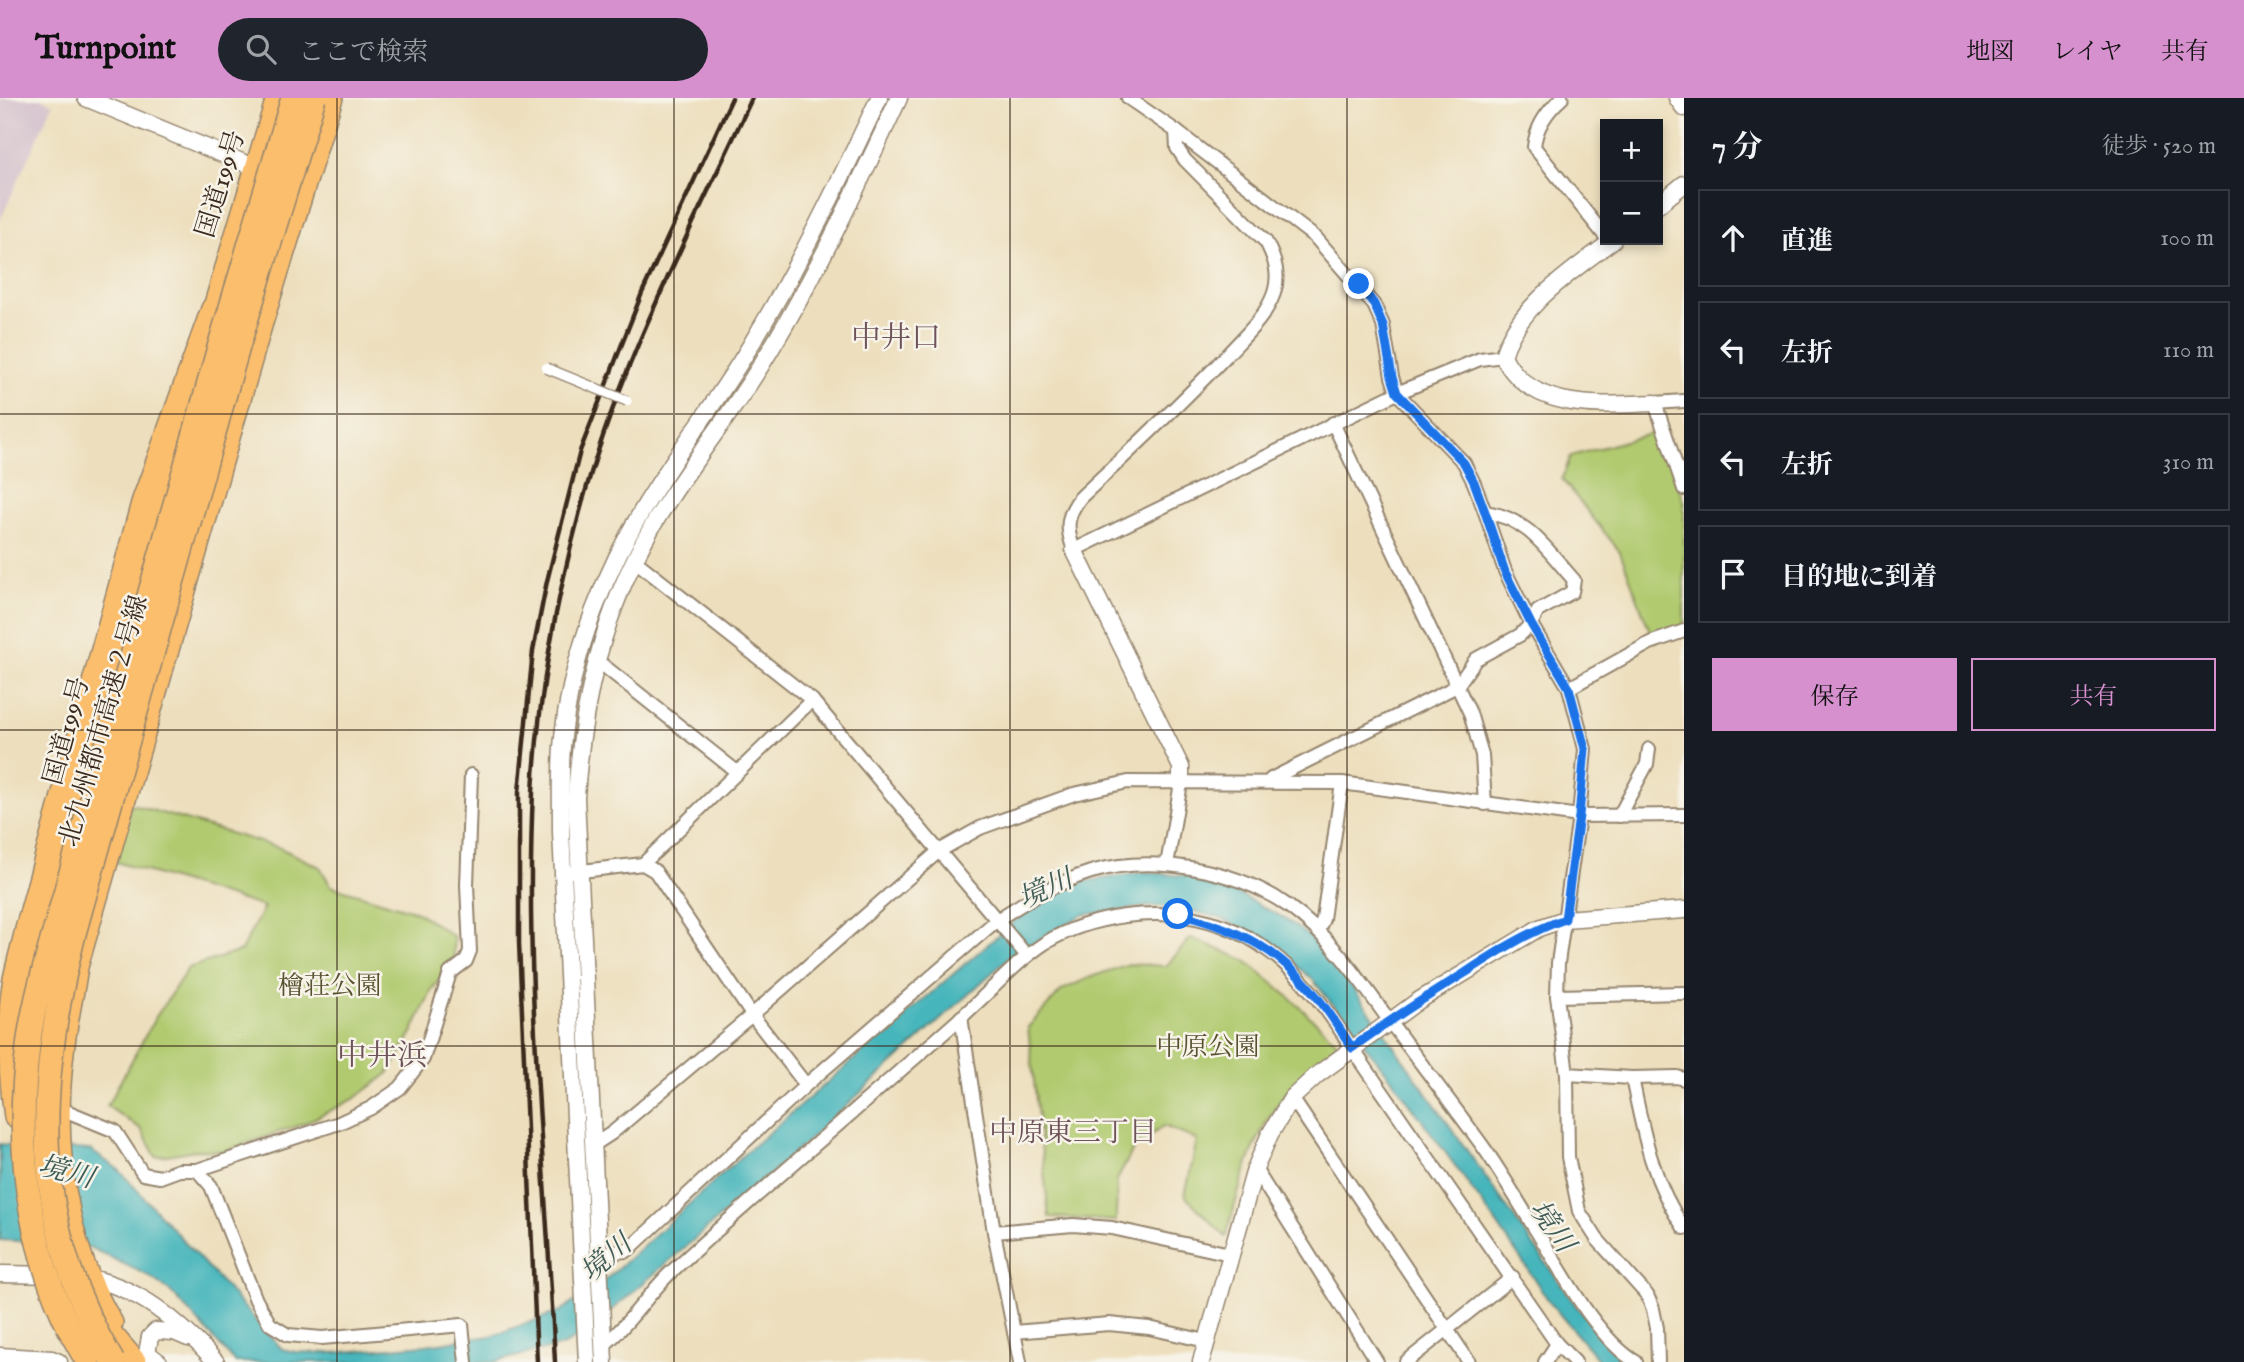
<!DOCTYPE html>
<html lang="ja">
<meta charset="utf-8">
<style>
:root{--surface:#171b24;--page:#20242c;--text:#f1f3f6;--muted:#9ea1a6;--line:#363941;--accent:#d690ce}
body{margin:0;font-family:"IM FELL English","Noto Serif JP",serif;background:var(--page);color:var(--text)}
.controls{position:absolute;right:21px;top:21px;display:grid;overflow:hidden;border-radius:0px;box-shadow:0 4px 10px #0003}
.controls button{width:63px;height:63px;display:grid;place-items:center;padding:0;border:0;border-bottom:2px solid var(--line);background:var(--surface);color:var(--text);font:35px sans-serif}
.stop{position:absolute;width:21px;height:21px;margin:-16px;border:5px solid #1a73e8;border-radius:50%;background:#fff}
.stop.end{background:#1a73e8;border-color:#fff;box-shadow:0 2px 7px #0008}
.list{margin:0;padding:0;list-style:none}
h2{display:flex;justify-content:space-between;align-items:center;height:91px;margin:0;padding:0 28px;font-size:30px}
h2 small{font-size:23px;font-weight:400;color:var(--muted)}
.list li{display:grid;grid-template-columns:46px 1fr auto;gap:21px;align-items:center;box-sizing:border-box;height:98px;margin:0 14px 14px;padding:0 14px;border:2px solid var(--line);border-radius:0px}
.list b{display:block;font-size:26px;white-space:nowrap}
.list em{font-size:23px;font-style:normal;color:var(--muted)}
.actions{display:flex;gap:14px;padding:21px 28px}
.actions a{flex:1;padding:16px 0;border:2px solid var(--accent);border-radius:0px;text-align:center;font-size:24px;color:var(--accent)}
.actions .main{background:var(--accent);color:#111}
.icon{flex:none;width:38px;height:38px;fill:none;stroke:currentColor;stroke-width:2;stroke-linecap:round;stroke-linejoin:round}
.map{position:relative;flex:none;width:1684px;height:1264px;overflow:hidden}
header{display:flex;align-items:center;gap:42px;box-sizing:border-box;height:98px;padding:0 35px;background:var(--accent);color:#111}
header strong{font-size:33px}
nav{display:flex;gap:38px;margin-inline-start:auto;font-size:24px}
.search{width:490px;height:63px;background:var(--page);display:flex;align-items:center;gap:18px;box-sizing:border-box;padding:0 24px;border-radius:38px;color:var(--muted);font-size:26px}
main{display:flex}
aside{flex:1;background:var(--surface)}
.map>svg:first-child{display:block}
</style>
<header>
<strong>Turnpoint</strong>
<div class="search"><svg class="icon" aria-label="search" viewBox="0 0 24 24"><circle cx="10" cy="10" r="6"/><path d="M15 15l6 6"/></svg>ここで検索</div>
<nav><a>地図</a><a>レイヤ</a><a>共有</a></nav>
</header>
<main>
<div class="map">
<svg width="1684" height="1264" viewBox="0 0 1684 1264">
<rect width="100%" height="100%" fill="#f7f3e8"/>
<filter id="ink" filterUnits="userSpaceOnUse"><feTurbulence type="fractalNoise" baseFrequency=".0143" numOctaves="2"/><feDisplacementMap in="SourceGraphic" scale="14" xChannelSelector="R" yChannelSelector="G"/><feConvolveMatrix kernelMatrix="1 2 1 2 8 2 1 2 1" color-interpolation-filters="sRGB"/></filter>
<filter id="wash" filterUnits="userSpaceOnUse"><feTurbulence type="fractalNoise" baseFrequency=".00686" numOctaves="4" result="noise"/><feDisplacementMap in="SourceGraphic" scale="28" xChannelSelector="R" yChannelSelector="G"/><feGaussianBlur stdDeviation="1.57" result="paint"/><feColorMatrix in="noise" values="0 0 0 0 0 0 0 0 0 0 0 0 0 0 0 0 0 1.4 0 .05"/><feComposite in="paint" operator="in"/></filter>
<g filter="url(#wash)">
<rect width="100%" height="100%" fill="#eddfbd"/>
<polygon fill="#d1bdcb" points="0,0 40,0 53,6 0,122"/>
<g fill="#b1ca6f" stroke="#767a46" stroke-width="2">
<polygon points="1661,333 1684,404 1684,531 1654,544 1620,454 1562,381 1571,358"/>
<polygon points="131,706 280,750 320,769 331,788 417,814 453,838 454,864 432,891 413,933 388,976 354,1001 305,1025 225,1053 196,1052 156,1059 141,1031 107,1008 154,922 188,870 241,853 264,809 116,764"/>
<path d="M1191 840 1245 862 1287 897 1338 945C1321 961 1301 976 1287 994 1252 1036 1240 1088 1226 1139L1185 1098 1197 1042 1164 1028 1135 1048 1117 1082 1116 1123 1049 1119 1028 929 1062 892 1091 879 1129 866 1166 868Z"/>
</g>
<polygon fill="#46b6bc" stroke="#40706d" stroke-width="2" points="1147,774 1200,780 1225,789 1284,820 1309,838 1344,877 1576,1208 1626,1264 1600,1264 1551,1206 1495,1123 1395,985 1313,882 1288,860 1251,835 1220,820 1177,809 1154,808 1082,817 1007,861 790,1059 583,1237 564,1247 493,1264 235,1264 172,1195 149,1178 91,1150 69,1146 0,1142 0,1046 90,1052 119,1072 282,1251 296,1254 332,1255 425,1247 491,1238 559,1214 602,1185 744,1056 1023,816 1081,784"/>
</g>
<g filter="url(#ink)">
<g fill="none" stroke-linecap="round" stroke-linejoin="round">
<g stroke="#94846e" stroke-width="16">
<g id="minor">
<polyline points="1128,0 1176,33 1316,140 1374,207 1383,227 1392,279 1397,295 1464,365 1474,385 1485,414 1505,473 1531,526 1569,590 1585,651 1579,718 1558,865 1557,898 1567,976 1568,1059 1579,1113 1597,1141 1647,1197 1653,1211 1657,1230 1658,1264"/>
<path d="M1562 0C1547 13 1536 28 1534 49L1605 138"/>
<path d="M1176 33 1177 50 1185 62 1266 144C1275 161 1280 177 1274 195 1265 221 1243 239 1226 258 1179 308 1130 353 1080 400 1066 418 1066 431 1074 452L1397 295 1480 261 1503 258"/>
<polyline points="1684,303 1655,305 1684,391"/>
<polyline points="1333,325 1470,615 1482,657 1485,706"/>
<polyline points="634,462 812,602 1027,858"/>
<polyline points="596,564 604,568 737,674"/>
<polyline points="1569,590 1650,545 1684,533"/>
<path d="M1271 681 1457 588 1476 561 1520 537 1531 526 1538 513 1572 494 1574 482C1547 452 1528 420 1485 414"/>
<polyline points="1619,718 1647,666 1649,651"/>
<polyline points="643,766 812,602"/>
<polyline points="1167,767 1181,685"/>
<polyline points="573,774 643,766 655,773 752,917 806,987"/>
<polyline points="1318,833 1323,821 1342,685"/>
<polyline points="1557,898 1684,895"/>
<polyline points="961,919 994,1134 1020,1264"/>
<polyline points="1567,976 1632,980 1677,979 1684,981"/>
<path d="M1632 980C1643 1033 1652 1084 1684 1130"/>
<polyline points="1292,1000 1469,1264"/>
<polyline points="19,1006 59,1010 115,1033 143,1076 160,1079 179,1072 197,1072 339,1025 371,1010 400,990 423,961 450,875 466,863 470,853 467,787 471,677"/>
<polyline points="592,1048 612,1035 752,917 939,753 980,730 1074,696 1128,684 1342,685 1579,718 1684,717"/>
<polyline points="1255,1071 1377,1264"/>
<polyline points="197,1072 211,1088 256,1202 270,1226 288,1237 322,1240 462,1227 466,1264"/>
<polyline points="994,1134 1073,1127 1112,1130 1230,1156"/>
<path d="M598 1155 627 1153 806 987 997 822C1027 802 1056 785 1091 774 1151 756 1237 771 1288 808 1337 843 1369 896 1405 944 1431 979 1458 1014 1484 1050 1501 1074 1516 1100 1532 1126 1558 1166 1595 1240 1636 1264"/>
<polyline points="1014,1234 1109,1226 1149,1230 1206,1243"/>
<path d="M603 1248C629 1227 647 1197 671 1174 746 1105 825 1039 902 971 929 948 956 925 981 901 1002 881 1022 860 1045 845 1069 830 1097 822 1125 818 1234 804 1298 863 1352 950L1557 1246 1575 1264"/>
<polyline points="1406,1264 1513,1179"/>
<polyline points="1545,1264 1557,1246"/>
</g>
</g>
<g stroke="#94846e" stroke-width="19">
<g id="tertiary">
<polyline points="86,0 266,74"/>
<polyline points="1677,0 1684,10"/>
<polyline points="1658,107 1684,86"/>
<path d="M1613 142C1573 173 1517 208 1503 258 1531 315 1602 307 1655 305"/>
<polyline points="1074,452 1181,669 1181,685"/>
<polyline points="0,1176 57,1177"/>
<path d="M83 1179C137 1187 181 1225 216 1264"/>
<polyline points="0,1258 52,1261 59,1264"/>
<polyline points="159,1264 147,1255 150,1239 156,1233 174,1234 188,1240"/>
<path d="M587 1264 561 734C561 706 560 677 562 649 570 556 607 465 658 387 687 341 721 297 749 250 798 169 839 85 879 0"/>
<path d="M604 1264 576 700C582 601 603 514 653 427 686 371 729 320 763 264 815 180 857 90 899 0"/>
<polyline points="1201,1264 1255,1071 1270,1036 1292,1000 1317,977 1418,903 1539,830 1565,821 1684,812"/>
</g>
</g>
<g stroke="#94846e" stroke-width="24">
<g id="trunk">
<polyline points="209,226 277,0"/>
<polyline points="22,922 35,855 180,331"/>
<polyline points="93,1214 136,1264"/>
<path d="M112 1225C64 1145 52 1045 63 954 66 925 73 897 77 869L261 228 332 0"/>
</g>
</g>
<g stroke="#94846e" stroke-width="26">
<path id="motorway" d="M16 1019C10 974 7 925 15 881 19 863 24 845 28 827L143 405 213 211"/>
</g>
<use href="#minor" stroke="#fff" stroke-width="12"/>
<use href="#tertiary" stroke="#fff" stroke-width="16"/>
<use href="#trunk" stroke="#fabe6d" stroke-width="21"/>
<use href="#motorway" stroke="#fabe6d" stroke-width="23"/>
<g stroke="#3b2a1e" stroke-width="4.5">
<polyline points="537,1264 519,845 519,694 533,553 547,483 580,353 642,195 732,0"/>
<path d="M555 1264C546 1075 524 884 533 694 538 601 555 507 579 417 617 271 689 136 752 0"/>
</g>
<g stroke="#94846e" stroke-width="12" stroke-linecap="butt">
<polyline id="pedestrian-bridge" points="546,270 627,303"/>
</g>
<g stroke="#94846e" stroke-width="26" stroke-linecap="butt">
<g id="motorway-bridge">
<path d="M88 1264C30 1171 14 1057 28 949 33 907 46 865 57 824L220 246 293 0"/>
<path d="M113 1264C28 1123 36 986 75 832L238 249 314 0"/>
</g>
</g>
<use href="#pedestrian-bridge" stroke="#fff" stroke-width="9"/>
<use href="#motorway-bridge" stroke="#fabe6d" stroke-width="23"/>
</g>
</g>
<g fill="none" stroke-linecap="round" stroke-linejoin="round" filter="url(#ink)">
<path stroke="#1a73e8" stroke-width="9" d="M1178 816C1268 838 1304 872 1352 950 1388 923 1426 899 1465 875 1497 854 1528 834 1565 821L1579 718 1585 651 1569 590 1531 526 1505 474 1485 414 1474 384 1464 365 1397 295 1392 279 1383 227 1374 206 1359 186"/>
</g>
<path fill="none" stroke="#3b2a1e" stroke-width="2" stroke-opacity="0.55" d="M337 0V1264M674 0V1264M1010 0V1264M1347 0V1264M0 316H1684M0 632H1684M0 948H1684"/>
<g text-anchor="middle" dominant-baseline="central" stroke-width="5" stroke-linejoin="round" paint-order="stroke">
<g font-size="26" fill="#3b2a1e" stroke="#f7f3e8">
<text transform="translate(221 86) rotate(-73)">国道199号</text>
<text transform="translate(104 623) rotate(-74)">北九州都市高速２号線</text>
<text transform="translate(67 633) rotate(-75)">国道199号</text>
</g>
<g font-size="26" fill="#585232" stroke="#f7f3e8">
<text x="330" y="888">檜荘公園</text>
<text x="1208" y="949">中原公園</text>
</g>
<g font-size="28" font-style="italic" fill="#3f5b55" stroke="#f7f3e8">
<text transform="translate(1046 792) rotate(-24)">境川</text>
<text transform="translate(66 1075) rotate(15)">境川</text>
<text transform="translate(1551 1129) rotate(55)">境川</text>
<text transform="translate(607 1161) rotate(-40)">境川</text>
</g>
<g font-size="28" fill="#6e535b" stroke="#f7f3e8">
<text x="1073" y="1035">中原東三丁目</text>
</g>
<g font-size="30" fill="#6e535b" stroke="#f7f3e8">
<text x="896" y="241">中井口</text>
<text x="382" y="959">中井浜</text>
</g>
</g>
</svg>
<div class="controls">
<button>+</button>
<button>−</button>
</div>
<div class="stop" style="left:1178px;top:816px"></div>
<div class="stop end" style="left:1359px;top:186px"></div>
</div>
<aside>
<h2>7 分<small>徒歩 · 520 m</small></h2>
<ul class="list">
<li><svg class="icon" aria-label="ahead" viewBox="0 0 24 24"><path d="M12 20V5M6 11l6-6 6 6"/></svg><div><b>直進</b></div><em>100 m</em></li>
<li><svg class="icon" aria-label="left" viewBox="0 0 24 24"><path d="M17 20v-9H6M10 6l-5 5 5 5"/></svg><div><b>左折</b></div><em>110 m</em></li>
<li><svg class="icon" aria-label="left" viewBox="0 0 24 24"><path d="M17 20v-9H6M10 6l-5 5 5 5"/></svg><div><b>左折</b></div><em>310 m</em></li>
<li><svg class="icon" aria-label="arrive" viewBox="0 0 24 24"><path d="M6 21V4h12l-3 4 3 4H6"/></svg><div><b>目的地に到着</b></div></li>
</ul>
<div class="actions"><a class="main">保存</a><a>共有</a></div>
</aside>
</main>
